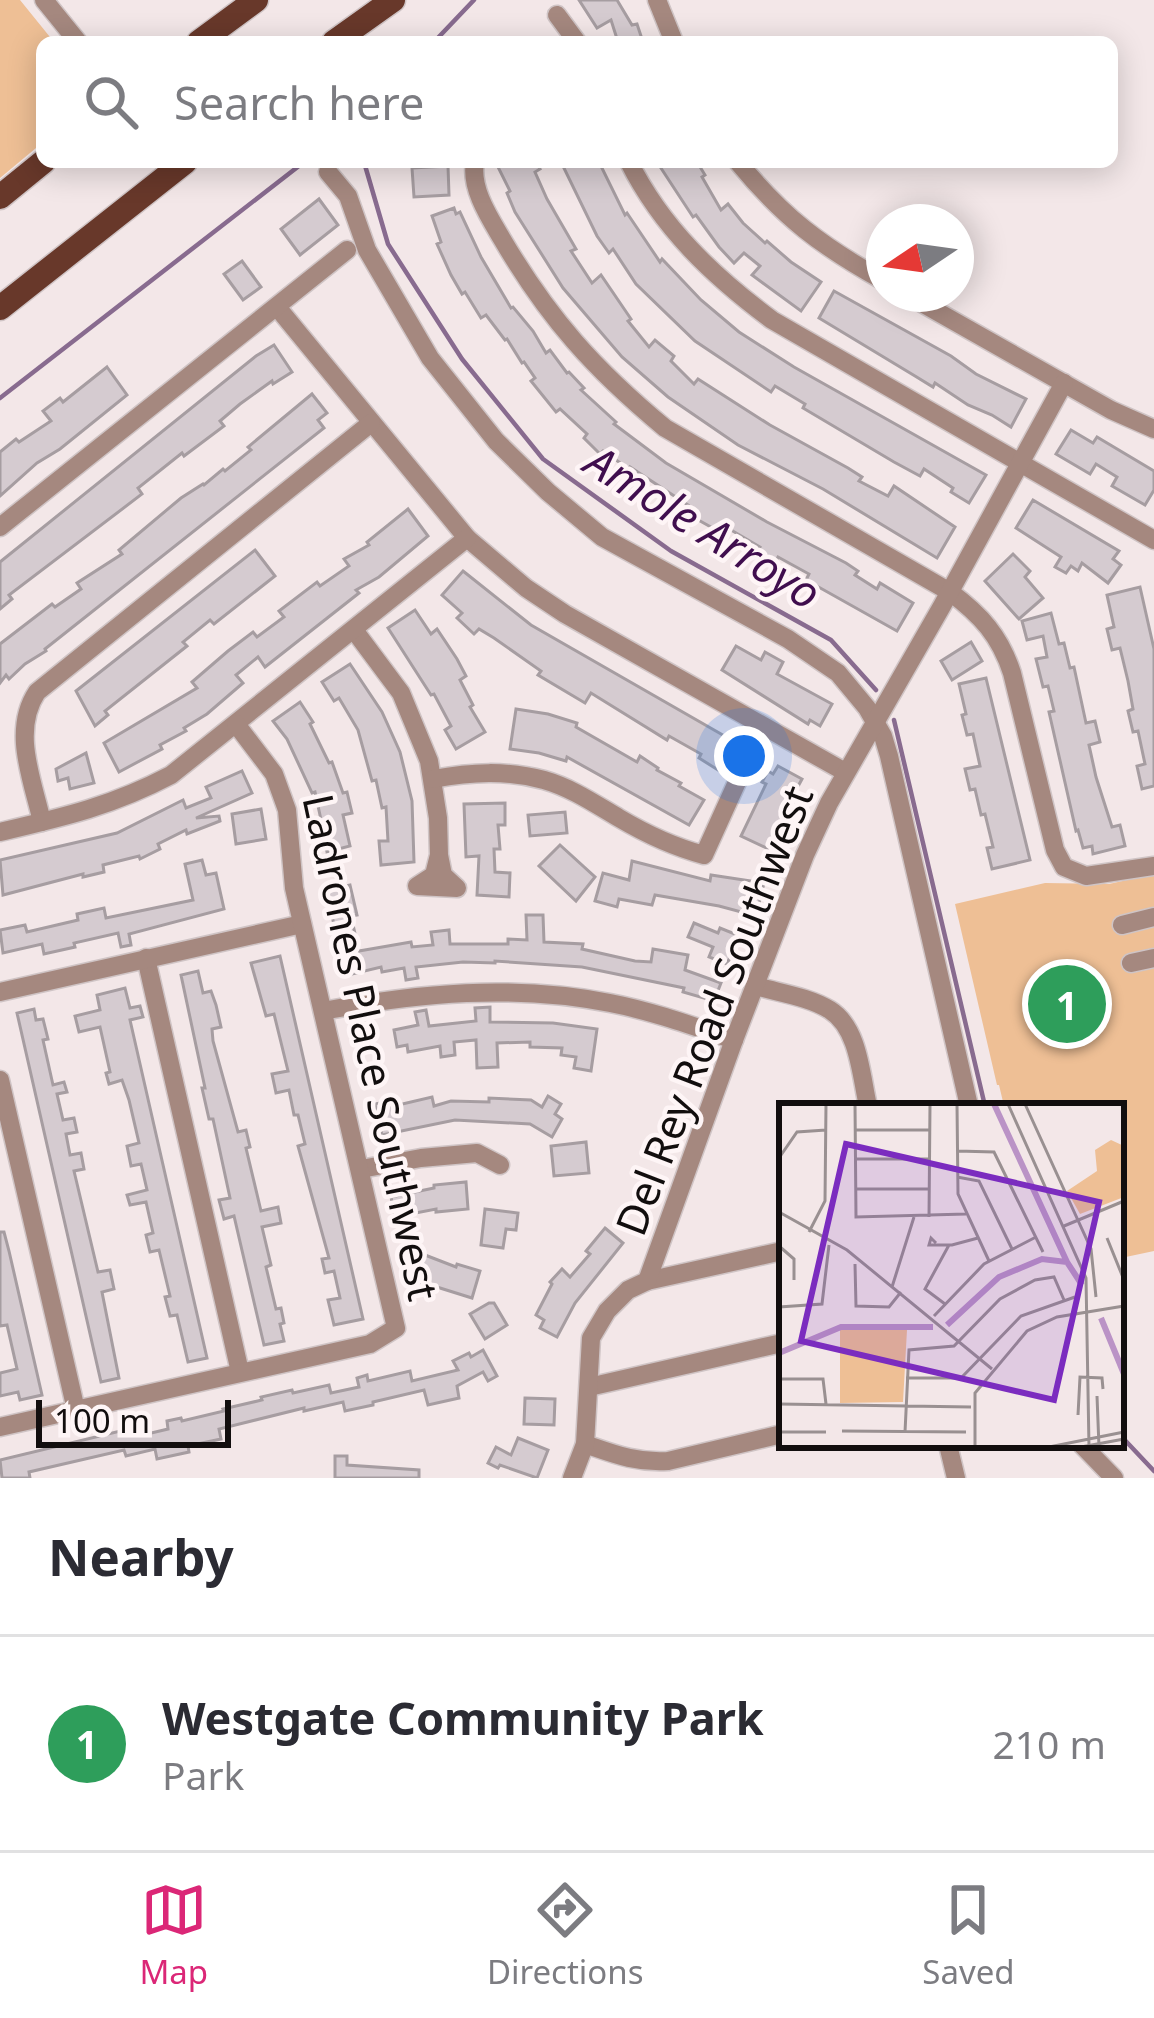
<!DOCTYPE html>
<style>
:root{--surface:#fff;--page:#f2f2f3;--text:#2b2b33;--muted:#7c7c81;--line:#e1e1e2;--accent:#db2777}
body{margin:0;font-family:"Noto Sans",sans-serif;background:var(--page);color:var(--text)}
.compass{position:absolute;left:866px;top:204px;width:108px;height:108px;border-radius:50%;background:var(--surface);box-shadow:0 6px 30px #0003;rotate:257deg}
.scale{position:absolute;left:36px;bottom:30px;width:195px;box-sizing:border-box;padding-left:12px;border:6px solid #120e0e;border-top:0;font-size:33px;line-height:42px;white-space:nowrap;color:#120e0e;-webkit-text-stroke:9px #fef5f6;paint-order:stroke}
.you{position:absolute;left:744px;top:756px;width:42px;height:42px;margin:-30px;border:9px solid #fff;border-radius:50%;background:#1a73e8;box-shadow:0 0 0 18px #1a73e833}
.badge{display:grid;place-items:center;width:78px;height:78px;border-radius:50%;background:var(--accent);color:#fff;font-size:39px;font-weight:700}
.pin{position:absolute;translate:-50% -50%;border:6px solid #fff;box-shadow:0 3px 12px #0006}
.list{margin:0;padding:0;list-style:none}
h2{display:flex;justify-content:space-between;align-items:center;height:156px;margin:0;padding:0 48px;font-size:51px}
h2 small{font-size:39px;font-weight:400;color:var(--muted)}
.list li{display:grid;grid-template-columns:78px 1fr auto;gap:36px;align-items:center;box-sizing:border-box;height:216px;padding:0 48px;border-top:3px solid var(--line)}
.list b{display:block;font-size:45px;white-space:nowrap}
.list p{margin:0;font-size:39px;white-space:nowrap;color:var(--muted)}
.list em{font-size:39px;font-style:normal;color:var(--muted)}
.icon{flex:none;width:66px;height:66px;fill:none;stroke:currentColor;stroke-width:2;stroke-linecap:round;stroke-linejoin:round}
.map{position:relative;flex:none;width:1154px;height:1478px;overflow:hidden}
.search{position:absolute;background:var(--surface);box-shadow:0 6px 30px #0003;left:36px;right:36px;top:36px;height:132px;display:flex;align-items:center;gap:30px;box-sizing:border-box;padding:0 42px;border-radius:18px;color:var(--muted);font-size:45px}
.sheet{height:372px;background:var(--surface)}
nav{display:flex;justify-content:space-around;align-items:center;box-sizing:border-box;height:168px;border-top:3px solid var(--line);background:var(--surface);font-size:33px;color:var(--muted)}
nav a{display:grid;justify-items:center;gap:6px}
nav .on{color:var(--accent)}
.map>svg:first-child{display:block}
</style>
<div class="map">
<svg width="1154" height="1478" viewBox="0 0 1154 1478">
<rect width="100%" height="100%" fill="#f3e7e8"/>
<g fill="#eebf95">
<polygon points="0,0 20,0 54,42 42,42 42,143 0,178"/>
<polygon points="1154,874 1154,1251 1121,1258 1121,1106 1004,1106 999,1085 997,1085 955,904 1045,883 1109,884"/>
</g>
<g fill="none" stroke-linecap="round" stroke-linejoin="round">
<g stroke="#886b8f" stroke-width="4.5">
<polyline points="434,42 474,0"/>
<polyline points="364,162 388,244 462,359 543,459 671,551 831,640 876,690"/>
<polyline points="0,398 304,162"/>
<polyline points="894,720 985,1106"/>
<polyline points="1121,1436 1154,1471"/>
</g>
</g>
<g fill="#d5cbd0" stroke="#a69da1" stroke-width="3">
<polygon points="579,0 617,0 632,25 637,24 643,42 618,42 611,20 597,28"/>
<polygon points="508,162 536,162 540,169 535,172 547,199 576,249 571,251 592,283 601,275 631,319 628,321 649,347 655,340 674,356 671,361 694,384 698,379 770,425 848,468 862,477 859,481 888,496 894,486 955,527 937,558 823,489 738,445 668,397 622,357 563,288 515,212 507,193 510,191 498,167"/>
<polygon points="561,162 599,162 625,215 627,213 660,262 662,259 701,300 739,332 794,367 986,475 969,503 951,492 953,488 924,469 920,476 894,462 803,408 805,404 775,386 771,392 695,341 636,284 613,249 609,253 597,236"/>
<polygon points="657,162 697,162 705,175 702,177 721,210 728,204 743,223 765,243 767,241 791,262 821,282 801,311 752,275 760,266 744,253 734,263 719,247 696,215 693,217"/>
<polygon points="448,166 449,195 414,197 412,168"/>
<polygon points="319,199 338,225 300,255 281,229"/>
<polygon points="454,208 456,214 460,212 481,257 511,308 513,307 533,331 546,353 550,350 567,373 569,372 584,388 581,390 616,422 614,424 666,463 767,522 846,563 858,571 855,575 877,589 880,583 913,603 897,631 806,580 809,574 778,557 774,565 756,555 760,547 731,530 727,536 684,512 688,505 630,467 629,469 603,451 600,454 584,438 587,434 560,409 556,412 531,381 535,378 524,362 522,363 507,339 505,340 486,315 481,318 465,292 462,294 451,275 437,244 441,242 432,216"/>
<polygon points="242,261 261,287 243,300 224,274"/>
<polygon points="834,291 951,356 976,374 1026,399 1011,427 992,415 968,405 935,383 933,387 915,376 819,318"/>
<polygon points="274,345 292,372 273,384 272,381 240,404 220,421 224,426 184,456 182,453 138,488 142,494 9,595 12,599 0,609 0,562 256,356"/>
<polygon points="107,367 127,395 60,449 37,463 0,496 0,452 16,439 19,442 51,421 43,411 60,398 63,402"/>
<polygon points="312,394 327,413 318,420 324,428 45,649 46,651 25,664 9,679 6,675 0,683 0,644 52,604 55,607 81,589 77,583 122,554 119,550 181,498 203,484 204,485 223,469 225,471 251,450 248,447"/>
<polygon points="1071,430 1093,443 1097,437 1154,471 1154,490 1145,505 1112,486 1117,477 1096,464 1090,474 1056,454"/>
<polygon points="1033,500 1119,551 1113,559 1121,565 1108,583 1082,563 1078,571 1071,566 1066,573 1055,567 1061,557 1016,528"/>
<polygon points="408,509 428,536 379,577 356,590 359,593 265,667 258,657 236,675 243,683 207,714 184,728 186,731 160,745 162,749 119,772 104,743 197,688 192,682 228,651 253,632 257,637 284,617 279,611 317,582 320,586 349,566 344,559 369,545 367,542"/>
<polygon points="255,550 275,576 214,624 210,620 183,642 187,646 105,711 108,715 95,726 76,691"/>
<polygon points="1013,554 1030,571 1025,577 1043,598 1019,619 985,581"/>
<polygon points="463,571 531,625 735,742 718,770 699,758 701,754 669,736 667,740 591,693 585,703 538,675 541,671 494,638 479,629 474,634 457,618 462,613 442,595"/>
<polygon points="1140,587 1154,649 1154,786 1142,789 1137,766 1145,764 1138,731 1133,732 1128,711 1133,709 1128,681 1120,648 1112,650 1107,629 1114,627 1107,595"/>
<polygon points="415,610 431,634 437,629 457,659 466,676 460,680 473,705 470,707 485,732 456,749 445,730 451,726 434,694 431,695 388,628"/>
<polygon points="1051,613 1059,644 1064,643 1070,668 1074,667 1086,723 1095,721 1100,742 1089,745 1096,777 1112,827 1120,825 1125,846 1093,854 1092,846 1083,848 1078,830 1076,831 1049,712 1054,711 1048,686 1043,687 1036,659 1047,657 1043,636 1027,640 1022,621"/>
<polygon points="971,642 982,661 952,680 941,661"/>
<polygon points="736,646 761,660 765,652 783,662 777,674 832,704 820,726 810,720 808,724 722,670"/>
<polygon points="350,664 382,712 400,752 412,801 414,862 381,865 379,841 388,841 386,807 382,808 376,780 372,781 358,730 339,698 334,701 322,682"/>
<polygon points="986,678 1030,860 992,869 987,848 993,847 985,814 981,815 975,789 970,790 965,769 980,766 973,734 967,735 962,715 966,714 959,684"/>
<polygon points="300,702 313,722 310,724 329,763 332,762 343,793 347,792 352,813 343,815 350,846 327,852 325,842 320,843 318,831 323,829 315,792 312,793 287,739 273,721"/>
<polygon points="516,709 548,714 577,723 576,727 637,762 640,756 658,768 657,770 681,783 679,786 704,800 689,825 567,757 566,761 539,753 510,749"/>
<polygon points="86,753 94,783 70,789 68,778 58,781 56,769"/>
<polygon points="778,766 802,779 789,803 798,808 777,853 741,836 766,784 762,782 768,771 773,774"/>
<polygon points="242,771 252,793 196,818 219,816 220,821 187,834 186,830 158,844 160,849 140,859 139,856 103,865 104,872 83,877 83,874 3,895 0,860 117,833 183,800 186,808 211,798 206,787"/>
<polygon points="505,803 505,825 498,825 500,849 494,849 495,872 510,873 509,897 477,895 479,856 466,857 464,804"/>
<polygon points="261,809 266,839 236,844 232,814"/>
<polygon points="565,812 567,833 530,836 528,815"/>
<polygon points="560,845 595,877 576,901 539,866"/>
<polygon points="202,860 206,875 216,873 224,909 129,934 131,945 121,947 118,933 74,943 75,947 44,954 42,944 3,953 0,930 25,925 27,932 78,920 77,914 104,908 106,918 193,900 185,864"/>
<polygon points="632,861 710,881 711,875 764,883 756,916 719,906 655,895 652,905 619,899 617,907 595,901 603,873 629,880"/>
<polygon points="350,885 357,915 351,916 359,951 411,942 412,947 433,945 431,932 449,930 450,944 508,944 508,939 527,940 526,915 543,915 544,942 583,944 582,949 635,961 651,962 653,949 688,955 685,970 721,983 714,1001 683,992 684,988 582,967 495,961 495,963 463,962 416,967 418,978 406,980 404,968 382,972 381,967 344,976 327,890"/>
<polygon points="694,923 718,933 720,928 740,936 727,964 709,957 713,947 688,937"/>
<polygon points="280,956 363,1319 334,1325 328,1300 340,1298 334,1271 325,1273 322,1259 329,1258 298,1146 305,1144 298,1115 294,1115 289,1090 276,1093 272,1074 288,1071 274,1014 266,1016 251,963"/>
<polygon points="198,971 203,993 211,991 216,1005 221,1027 212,1029 213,1041 238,1132 246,1130 250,1147 246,1148 261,1211 278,1207 281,1223 262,1227 271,1265 266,1267 276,1309 281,1308 284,1323 280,1324 284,1341 264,1345 234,1216 224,1219 219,1200 230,1198 213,1119 209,1119 202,1088 205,1088 181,975"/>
<polygon points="125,988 130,1008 140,1006 143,1017 130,1020 207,1358 188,1362 177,1315 170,1316 165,1297 170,1296 159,1250 150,1252 146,1235 153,1233 146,1202 130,1205 127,1195 147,1190 141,1164 131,1166 127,1146 139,1143 129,1100 122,1080 109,1084 106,1073 110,1072 100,1027 79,1032 75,1016 100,1010 97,995"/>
<polygon points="490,1007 490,1022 553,1023 597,1029 591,1071 574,1068 576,1057 561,1055 562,1048 530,1047 530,1042 497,1043 498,1067 477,1068 476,1040 454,1042 455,1055 441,1057 440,1046 408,1052 407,1045 397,1047 394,1030 418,1025 415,1012 426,1010 429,1026 476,1021 475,1008"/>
<polygon points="34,1009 36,1020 43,1019 48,1039 43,1040 53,1085 64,1082 67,1092 57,1094 63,1120 74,1118 77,1132 66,1134 70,1155 81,1153 84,1169 74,1171 98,1272 110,1270 114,1289 102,1292 119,1378 101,1382 17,1013"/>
<polygon points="548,1096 561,1104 555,1114 562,1119 552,1137 530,1124 455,1120 382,1135 375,1104 392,1100 394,1106 432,1097 434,1106 451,1101 489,1102 489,1098 531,1100 542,1107"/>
<polygon points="586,1142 589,1173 554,1176 551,1146"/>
<polygon points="466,1182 468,1209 436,1212 436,1209 395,1217 391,1197 434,1188 434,1185"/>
<polygon points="485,1209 518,1213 516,1230 506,1229 503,1248 481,1245"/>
<polygon points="605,1228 623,1243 575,1303 557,1337 540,1328 544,1320 536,1315 552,1284 550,1282 562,1269 570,1277 590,1254 586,1251"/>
<polygon points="0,1232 4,1232 9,1251 42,1395 20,1400 18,1392 0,1396 0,1373 17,1369 7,1325 0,1326"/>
<polygon points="425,1255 456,1267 457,1264 480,1271 472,1298 408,1278 415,1259 423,1261"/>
<polygon points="489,1303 494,1303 507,1325 485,1339 470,1314"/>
<polygon points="483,1350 497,1376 488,1381 483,1372 457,1386 459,1398 428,1405 424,1390 373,1402 373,1405 345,1411 343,1402 304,1411 304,1408 219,1429 221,1439 188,1446 189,1452 157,1459 155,1449 126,1456 124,1450 29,1472 30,1478 2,1478 0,1460 141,1426 143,1435 168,1429 167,1421 181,1418 182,1421 224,1411 223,1409 262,1400 261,1397 292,1390 293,1393 329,1385 331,1393 359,1387 357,1378 367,1375 368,1381 410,1371 412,1381 458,1370 453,1361 469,1353 471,1357"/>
<polygon points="525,1398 555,1399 554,1425 524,1424"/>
<polygon points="518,1438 548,1450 537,1478 500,1465 498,1468 488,1463 496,1447 511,1455"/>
<polygon points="335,1456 347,1456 347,1465 419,1470 419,1478 335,1478"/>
</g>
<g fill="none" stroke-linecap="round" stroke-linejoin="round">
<g stroke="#cfc4c5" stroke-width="21">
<g id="minor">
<polyline points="44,0 78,42"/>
<polyline points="657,0 674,42"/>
<polyline points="557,15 577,42"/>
<path d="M475 162C470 188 489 217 502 239 549 319 594 369 665 428L950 592C981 615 1000 636 1012 673L1055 850 1064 867 1086 876 1154 866"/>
<path d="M629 162C662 228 713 276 772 320L1154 540"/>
<path d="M738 162C784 218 821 246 884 281"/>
<polyline points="328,172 348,196 367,250 430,358 496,441 548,492 602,537 788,639 838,673 867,708 883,736 889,756 969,1106"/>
<polyline points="906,294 1111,410 1154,429"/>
<polyline points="277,307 467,538 526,588 565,614 845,772"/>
<polyline points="0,527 347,250"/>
<polyline points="354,630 401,693 429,761 438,818 439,855 443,875 457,888 417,886 434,875 439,855"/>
<path d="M433 779C471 772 507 770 544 780 572 788 595 804 619 818 646 834 674 847 704 855L762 727"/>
<path d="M42 822C33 781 11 731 37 692L371 423"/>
<path d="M0 832C64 817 112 806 171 775L467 538"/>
<polyline points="1122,925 1154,917"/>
<polyline points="146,958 240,1372"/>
<polyline points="1131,963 1154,958"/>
<path d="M756 986C780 993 809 997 830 1010 859 1028 861 1076 868 1106"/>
<polyline points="0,992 302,924"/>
<path d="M323 1011C419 993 513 984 610 1003 652 1011 693 1026 734 1040"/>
<polyline points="0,1080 76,1410"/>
<polyline points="361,1169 421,1158 477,1153 500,1165"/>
<polyline points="647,1281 782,1251"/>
<polyline points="589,1387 782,1343"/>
<polyline points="0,1427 370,1344 396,1328 294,888 287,810 274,774 236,724"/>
<path d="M585 1444C614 1454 636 1463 668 1461L782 1434"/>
<polyline points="948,1445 956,1478"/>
<polyline points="1082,1445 1114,1478"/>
<polyline points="572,1478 585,1444 591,1338 607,1311 628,1290 647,1281 734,1040 805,855 829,803 942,606 1064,383"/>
</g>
</g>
<g stroke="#cfc4c5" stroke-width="27">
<g id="major">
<polyline points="199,42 256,0"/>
<polyline points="334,42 393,0"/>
<polyline points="0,197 43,162"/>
<polyline points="0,308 185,162"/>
</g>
</g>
<use href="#minor" stroke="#a5887f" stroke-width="18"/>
<use href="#major" stroke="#68382a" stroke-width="24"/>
</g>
<g text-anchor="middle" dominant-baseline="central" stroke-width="9" stroke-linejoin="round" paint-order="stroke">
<g font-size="42" fill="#120e0e" stroke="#fef5f6">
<text transform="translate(713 1010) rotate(-69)">Del Rey Road Southwest</text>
<text transform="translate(372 1047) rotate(78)">Ladrones Place Southwest</text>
</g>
<g font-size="45" font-style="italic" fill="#400e4e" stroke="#fef5f6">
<text transform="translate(704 526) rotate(32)">Amole Arroyo</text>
</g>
</g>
<g transform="translate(779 1103)">
<rect width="345" height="345" fill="#f3e7e8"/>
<path d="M332 37 345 43V94L301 111 288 88 318 68 316 47ZM61 227H128L124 299 61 300Z" fill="#eebf95"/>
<path fill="none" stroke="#ba93c6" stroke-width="6" d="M215 1 288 159M322 215 345 271M168 222 220 174 263 156 288 159 303 182M0 250 62 224H154"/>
<path fill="none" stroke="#999091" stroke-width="3" d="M76 1 77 114 187 111M178 1 179 91 210 158M229 1 307 175 310 344M246 1 312 146 317 194M76 27H151M178 48 215 49 264 149M0 55 18 29 47 27M76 56H151M178 74 200 78 233 146M76 86H151M0 109 68 147 213 266M150 114 151 1M285 123 345 98M30 129 46 98 47 1M328 135 345 177M157 140 152 135 150 142H173L199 135M0 143 15 156V177M76 161 77 203 110 204 122 189M113 184 135 114M166 201 146 186 170 142M0 204 43 201 50 142M155 213 205 161 257 134M127 275H182L242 213 296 194M0 276H44L47 301M318 293 320 344M0 301 192 304M299 312 301 274 323 275 324 286M63 328 187 329M0 329H47M126 329 130 247 175 243 221 196 256 177 275 174 285 197M196 344V290L248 228 278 214 345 203M270 344 345 329M302 344 345 336"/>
<path fill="#7b2cbf" fill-opacity="0.15" stroke="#7b2cbf" stroke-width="6" d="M67 41 320 99 275 297 22 238Z"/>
<rect width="345" height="345" fill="none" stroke="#120e0e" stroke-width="6"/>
</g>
</svg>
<svg class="compass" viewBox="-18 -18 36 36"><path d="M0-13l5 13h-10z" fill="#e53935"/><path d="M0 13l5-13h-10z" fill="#7c7c81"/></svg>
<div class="scale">100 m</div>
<div class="you"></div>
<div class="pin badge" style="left:1067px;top:1004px;background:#2e9e5b">1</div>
<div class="search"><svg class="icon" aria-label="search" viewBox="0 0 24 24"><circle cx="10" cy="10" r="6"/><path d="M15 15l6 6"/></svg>Search here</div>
</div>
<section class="sheet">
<h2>Nearby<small></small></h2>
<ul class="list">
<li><span class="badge" style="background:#2e9e5b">1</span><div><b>Westgate Community Park</b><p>Park</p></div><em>210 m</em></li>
</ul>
</section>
<nav>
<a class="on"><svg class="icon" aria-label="map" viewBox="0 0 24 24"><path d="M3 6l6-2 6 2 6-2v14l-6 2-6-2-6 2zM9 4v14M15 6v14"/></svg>Map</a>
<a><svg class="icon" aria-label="directions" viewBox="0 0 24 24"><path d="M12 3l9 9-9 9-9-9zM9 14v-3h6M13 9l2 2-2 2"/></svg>Directions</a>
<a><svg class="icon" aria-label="saved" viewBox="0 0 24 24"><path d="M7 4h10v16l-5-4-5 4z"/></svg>Saved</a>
</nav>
